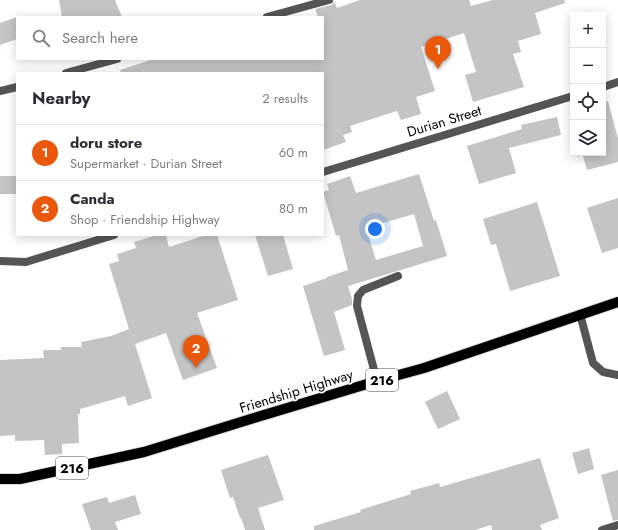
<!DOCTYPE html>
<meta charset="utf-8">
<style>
:root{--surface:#fff;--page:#f7f7f7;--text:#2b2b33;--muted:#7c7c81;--line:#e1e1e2;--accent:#ea580c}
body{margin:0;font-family:Jost,sans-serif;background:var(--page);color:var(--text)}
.controls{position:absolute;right:12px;top:12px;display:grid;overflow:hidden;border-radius:0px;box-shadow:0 2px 10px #0003}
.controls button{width:36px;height:36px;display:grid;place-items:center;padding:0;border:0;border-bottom:1px solid var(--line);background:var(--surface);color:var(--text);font:20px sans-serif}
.you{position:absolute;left:375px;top:229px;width:14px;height:14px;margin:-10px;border:3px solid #fff;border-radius:50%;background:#1a73e8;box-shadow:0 0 0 6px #1a73e833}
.badge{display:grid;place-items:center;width:26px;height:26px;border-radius:50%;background:var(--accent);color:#fff;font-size:13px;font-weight:700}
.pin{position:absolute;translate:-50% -33px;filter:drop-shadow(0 1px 2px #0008)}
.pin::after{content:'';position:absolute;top:21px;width:14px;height:12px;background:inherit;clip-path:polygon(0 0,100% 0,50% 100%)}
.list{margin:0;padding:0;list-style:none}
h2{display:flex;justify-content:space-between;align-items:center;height:52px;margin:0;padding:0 16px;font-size:17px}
h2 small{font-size:13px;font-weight:400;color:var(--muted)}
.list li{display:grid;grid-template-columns:26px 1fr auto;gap:12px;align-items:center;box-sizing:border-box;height:56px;padding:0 16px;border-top:1px solid var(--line)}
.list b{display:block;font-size:15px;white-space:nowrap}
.list p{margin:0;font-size:13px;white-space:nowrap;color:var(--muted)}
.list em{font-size:13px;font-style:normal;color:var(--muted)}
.icon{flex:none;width:22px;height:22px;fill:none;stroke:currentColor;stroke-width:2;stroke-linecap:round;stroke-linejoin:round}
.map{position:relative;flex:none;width:618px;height:530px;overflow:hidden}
.search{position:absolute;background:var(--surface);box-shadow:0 2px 10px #0003;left:16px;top:16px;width:308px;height:44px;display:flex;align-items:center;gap:10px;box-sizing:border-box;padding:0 14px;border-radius:0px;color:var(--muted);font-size:15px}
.panel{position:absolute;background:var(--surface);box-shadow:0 2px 10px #0003;left:16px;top:72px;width:308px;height:164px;border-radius:0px}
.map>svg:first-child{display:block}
</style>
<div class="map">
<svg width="618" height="530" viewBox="0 0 618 530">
<rect width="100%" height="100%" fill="#fff"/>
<g fill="#c4c4c4" fill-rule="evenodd">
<polygon points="59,0 115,0 122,17 62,17"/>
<polygon points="360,0 469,0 471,6 493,0 564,0 565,3 535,13 541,34 518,41 521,52 513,54 524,87 473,102 465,75 476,72 464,33 421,47 435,91 416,97 421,114 401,120 397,111 350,126 352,132 343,135 346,142 323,150 323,73 121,73 120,70 154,59 323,59 323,17 318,17 315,9 331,5 333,4 334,1 337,8"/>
<polygon points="17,17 17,39 0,45 0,23"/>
<polygon points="603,101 608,101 618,139 618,162 587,170 582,153 603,153"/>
<polygon points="557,117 561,135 509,148 516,173 479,184 467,146 522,129 521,125"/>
<path d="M419 174 434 221 436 220 447 256 348 286 352 299V305L334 312 345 350 324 356 303 286 327 278V277L348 270 339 235 336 236 323 192 329 190 327 184 350 176 356 193ZM414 214 423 246 376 260 366 228Z"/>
<rect x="0" y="176" width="17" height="18"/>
<polygon points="618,198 618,248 602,253 587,208"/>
<polygon points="537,202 560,276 510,291 496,244 491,245 483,219"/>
<polygon points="157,235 166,235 169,247 206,235 217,235 238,300 197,313 217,368 183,380 166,333 135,344 152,398 128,406 125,396 80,409 80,414 78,414 79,443 62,444 62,454 45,455 44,440 15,441 15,435 0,436 0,360 44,358 43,350 61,350 61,347 82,347 81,342 111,336 129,329 109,264 119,261 117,254 136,248 134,242"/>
<polygon points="255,235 283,235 293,269 268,276"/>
<polygon points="447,391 460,419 438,429 425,402"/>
<polygon points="589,448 594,469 578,474 572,453"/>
<polygon points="268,455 284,500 258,508 265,530 245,530 241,517 240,518 233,497 230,498 221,470"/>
<polygon points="540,458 559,518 540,525 542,530 492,530 491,525 475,530 314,530 314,526 361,512 360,510 411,494 410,491 439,483 440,487"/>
<polygon points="618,470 618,520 613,521 601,475"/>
<polygon points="135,495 141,514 115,522 118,530 91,530 82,504 107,497 109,503"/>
</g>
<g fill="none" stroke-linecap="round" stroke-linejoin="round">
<g stroke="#dbdbdb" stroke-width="12">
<polyline id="primary" points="0,479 20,479 144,452 254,418 377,381 424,368 618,302"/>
</g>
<g stroke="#555" stroke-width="8">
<polyline points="580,314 593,363 603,372 618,375"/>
<polyline points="377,381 357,306 358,296 363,290 398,276"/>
</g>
<g stroke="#555" stroke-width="8">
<polyline points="267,17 329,0"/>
<polyline points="66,73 117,59"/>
<polyline points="603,87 618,82"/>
<polyline points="0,91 17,87"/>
<polyline points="323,172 573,96"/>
<polyline points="0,261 26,262 114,235"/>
<polyline points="602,530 618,525"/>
</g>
<use href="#primary" stroke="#000" stroke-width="10"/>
</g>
<g text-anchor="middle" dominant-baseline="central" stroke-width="3.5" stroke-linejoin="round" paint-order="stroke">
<g fill="#fff" stroke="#4c4c4c" stroke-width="1">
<rect x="366" y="369" width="32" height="22" rx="3"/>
<rect x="56" y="457" width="32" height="22" rx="3"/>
</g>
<g font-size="13" font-weight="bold" fill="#000">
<text x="382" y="380">216</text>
<text x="72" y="468">216</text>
</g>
<g font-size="14" fill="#000" stroke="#fff">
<text transform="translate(444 121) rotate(-17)">Durian Street</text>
<text transform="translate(296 391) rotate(-17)">Friendship Highway</text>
</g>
</g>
</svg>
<div class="controls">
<button>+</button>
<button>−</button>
<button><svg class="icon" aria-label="locate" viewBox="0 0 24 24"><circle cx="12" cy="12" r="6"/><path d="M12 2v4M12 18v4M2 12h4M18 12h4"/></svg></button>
<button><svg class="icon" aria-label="layers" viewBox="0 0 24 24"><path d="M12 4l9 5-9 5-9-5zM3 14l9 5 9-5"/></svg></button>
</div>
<div class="you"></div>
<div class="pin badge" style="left:438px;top:69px">1</div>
<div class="pin badge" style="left:196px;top:368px">2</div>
<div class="search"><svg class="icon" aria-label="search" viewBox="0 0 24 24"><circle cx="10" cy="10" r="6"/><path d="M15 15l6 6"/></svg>Search here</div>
<section class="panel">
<h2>Nearby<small>2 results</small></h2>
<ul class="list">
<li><span class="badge">1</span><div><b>doru store</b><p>Supermarket · Durian Street</p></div><em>60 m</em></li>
<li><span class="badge">2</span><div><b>Canda</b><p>Shop · Friendship Highway</p></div><em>80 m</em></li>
</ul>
</section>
</div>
